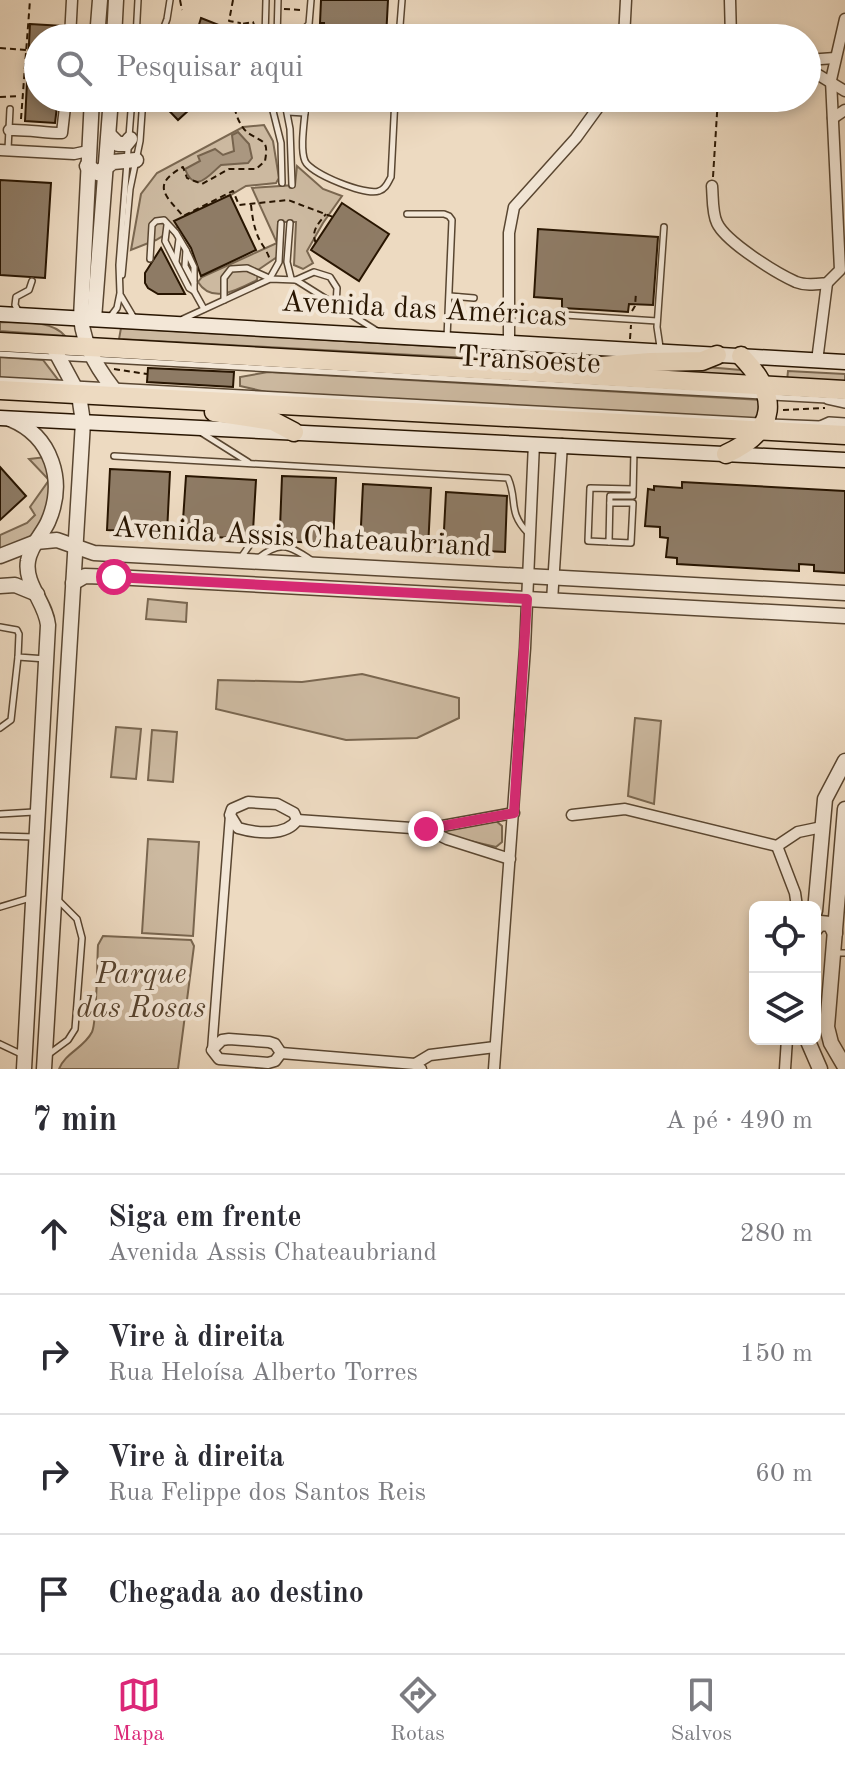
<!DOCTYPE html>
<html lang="pt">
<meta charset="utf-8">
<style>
:root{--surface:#fff;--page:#f7f7f7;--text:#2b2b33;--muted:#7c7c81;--line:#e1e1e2;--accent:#db2777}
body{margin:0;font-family:"Old Standard TT",serif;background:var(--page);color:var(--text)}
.controls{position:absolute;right:24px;bottom:24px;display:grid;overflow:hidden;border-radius:12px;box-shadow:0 4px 12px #0003}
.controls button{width:72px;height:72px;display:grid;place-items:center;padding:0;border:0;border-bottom:2px solid var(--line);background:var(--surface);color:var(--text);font:40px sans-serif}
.stop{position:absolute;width:24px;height:24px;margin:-18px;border:6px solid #db2777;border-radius:50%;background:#fff}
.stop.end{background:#db2777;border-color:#fff;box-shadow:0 2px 8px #0008}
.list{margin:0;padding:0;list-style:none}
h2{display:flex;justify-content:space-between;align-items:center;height:104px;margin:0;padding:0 32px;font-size:34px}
h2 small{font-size:26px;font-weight:400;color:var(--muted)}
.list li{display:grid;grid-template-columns:52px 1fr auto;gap:24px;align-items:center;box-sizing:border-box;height:120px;padding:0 32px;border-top:2px solid var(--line)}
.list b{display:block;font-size:30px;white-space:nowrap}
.list p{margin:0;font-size:26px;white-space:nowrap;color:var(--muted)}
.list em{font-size:26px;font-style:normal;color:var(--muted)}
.icon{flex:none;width:44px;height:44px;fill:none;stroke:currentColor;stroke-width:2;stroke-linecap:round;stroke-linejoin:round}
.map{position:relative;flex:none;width:845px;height:1069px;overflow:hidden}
.search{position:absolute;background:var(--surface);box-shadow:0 4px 12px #0003;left:24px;right:24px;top:24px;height:88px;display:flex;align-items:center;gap:20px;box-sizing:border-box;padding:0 28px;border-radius:44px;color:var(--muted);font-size:30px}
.sheet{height:584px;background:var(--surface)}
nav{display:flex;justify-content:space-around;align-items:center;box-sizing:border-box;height:112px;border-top:2px solid var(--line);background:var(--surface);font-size:22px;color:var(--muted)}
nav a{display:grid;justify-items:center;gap:4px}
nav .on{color:var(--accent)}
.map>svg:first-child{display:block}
</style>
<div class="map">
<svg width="845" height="1069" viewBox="0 0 845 1069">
<rect width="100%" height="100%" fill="#eddac1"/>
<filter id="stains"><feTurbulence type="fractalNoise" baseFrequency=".0025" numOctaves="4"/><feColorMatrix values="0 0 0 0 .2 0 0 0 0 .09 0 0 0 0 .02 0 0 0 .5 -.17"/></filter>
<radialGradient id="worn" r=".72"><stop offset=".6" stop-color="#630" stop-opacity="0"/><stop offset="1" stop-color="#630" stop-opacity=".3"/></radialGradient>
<g fill="#ccb9a0" stroke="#7a6750" stroke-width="2">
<polygon points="264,125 273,141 279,178 276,183 246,186 156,240 131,250 141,194 157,173 243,127"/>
<path d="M297 166 323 189 342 196 323 223 307 251 313 263 303 269 294 265 296 222H278L277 257 258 270 257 280C239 289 212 305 198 282L202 277 277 243 252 188 295 185Z"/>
<path d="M0 322C20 323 51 319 65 336L0 331Z"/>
<polygon points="121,328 602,356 632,361 600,365 119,339"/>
<polygon points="0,357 43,360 59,381 0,378"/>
<polygon points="695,366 741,370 749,376 611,371"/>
<polygon points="788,371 845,374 845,384 787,381"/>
<polygon points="268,372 762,400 760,419 271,393 240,386 240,377"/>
<path d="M46 457C56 482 52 513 34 535 27 543 10 547 0 552V535L27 523 35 515 30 507 49 480 29 459Z"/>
<polygon points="148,599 187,603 186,622 146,619"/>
<polygon points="362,674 459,698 459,718 417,738 346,740 216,709 218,680 302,682"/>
<polygon points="635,718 661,721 654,804 628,796"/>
<polygon points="116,727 141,729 136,779 111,777"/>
<polygon points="152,730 177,732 173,782 148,780"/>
<polygon points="496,821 502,826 502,842 496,847 449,836 446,833 447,828"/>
<polygon points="148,839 199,842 193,936 142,933"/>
<path d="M103 936 191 940 194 946 178 1069H59C65 1053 84 1048 92 1032 97 1022 97 960 98 945Z"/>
</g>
<path fill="#aa9780" stroke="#76634d" stroke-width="2" d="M238 132 249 144 252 158 248 163 221 165C209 175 195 195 185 169L200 161 198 156 215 149 223 155 234 151 232 135Z"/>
<g fill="#8e7b65" stroke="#281501" stroke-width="2">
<polygon points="321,0 388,0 386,38 324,38 324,23 320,23"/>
<polygon points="201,18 234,31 232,38 195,38"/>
<polygon points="30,24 63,26 62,38 38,38 38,98 58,98 55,123 25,121"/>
<polygon points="157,98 202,98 178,120"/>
<polygon points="0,180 51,183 45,278 0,275"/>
<polygon points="230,195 256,250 201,276 191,248 174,221"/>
<polygon points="342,203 389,234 359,281 311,250"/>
<polygon points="538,229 658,237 653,305 629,304 628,312 598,310 562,308 562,299 534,297"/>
<polygon points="161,248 185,294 158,294 148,288 145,283 145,273"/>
<polygon points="148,368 234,372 233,387 147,382"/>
<polygon points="0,467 26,496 0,520"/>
<polygon points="110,469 170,472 167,533 107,530"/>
<polygon points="186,476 256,480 253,531 247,539 182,535"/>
<polygon points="282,476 336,478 333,544 283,541 280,528"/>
<polygon points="682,482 845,491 845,573 814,571 814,565 799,564 799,571 677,564 677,558 666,557 668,538 660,537 660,527 645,526 648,489 654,490 654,486 682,488"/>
<polygon points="363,484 431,488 428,549 360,546"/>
<polygon points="446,492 507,496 505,552 443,549"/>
</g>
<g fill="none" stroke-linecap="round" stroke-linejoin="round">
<g stroke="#594631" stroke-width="8">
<g id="service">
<polyline points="136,38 138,0"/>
<polyline points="160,38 167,19 170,0"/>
<polyline points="265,38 266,0"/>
<polyline points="277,38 278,0"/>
<polyline points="295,38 309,24 311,0"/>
<polyline points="399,38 402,0"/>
<polyline points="269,98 270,105 277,108 284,104 285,98"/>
<polyline points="288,98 306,99"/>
<path d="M306 98C306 114 299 147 305 161 311 174 366 196 379 191 386 189 388 182 391 177L395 98"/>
<polyline points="285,103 290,129 292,185"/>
<polyline points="272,107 281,143 282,183"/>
<polyline points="288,112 305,113"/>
<polyline points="8,149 10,109"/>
<polyline points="407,214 444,214 449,216 452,220 447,338"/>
<polyline points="290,223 287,262 291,278"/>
<polyline points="167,225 165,241 189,288 194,291 204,309"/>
<polyline points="186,250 194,267 194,282"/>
<polyline points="150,259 152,225 156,221 164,220 176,233 186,250 185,266 194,283 194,291"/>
<polyline points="176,261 179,239"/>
<polyline points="122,275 130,189 140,141 143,98"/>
<polyline points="270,278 279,262 281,223"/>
<polyline points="296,280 314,272 330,277 337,288 336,305"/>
<polyline points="121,296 134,318"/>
<polyline points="450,296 474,298"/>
<polyline points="224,300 224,278 231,269 247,268 269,278"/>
<polyline points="20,314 15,305 16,297 29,290 32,281"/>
<polyline points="550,314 657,321"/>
<polyline points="111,316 117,308 120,293 119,265 132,98"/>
<polyline points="183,319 270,279 296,280 377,331"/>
<polyline points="660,347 657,327 664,227"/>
<polyline points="0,354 762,396"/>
<polyline points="0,380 760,421"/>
<polyline points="772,397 845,401"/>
<polyline points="827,401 845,405"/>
<polyline points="770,422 845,425"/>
<polyline points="820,424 829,420 845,421"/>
<polyline points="202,433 248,462"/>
<path d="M114 456 508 478C518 501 507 511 528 533"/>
<polyline points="633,489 590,488 588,541 609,542 610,496 633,496 634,450"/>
<polyline points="254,539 279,538"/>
<polyline points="609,542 631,543 633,503 610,503"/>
<polyline points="240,559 258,533 277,532"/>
<path d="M257 559C279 541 288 544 311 560"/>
<polyline points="0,627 17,630 19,634 18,657 46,659"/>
<polyline points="0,728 11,720 18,657"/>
<polyline points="0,814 34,812"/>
<polyline points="0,836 35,837"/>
<polyline points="0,907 30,898"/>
<polyline points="834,953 845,953"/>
<polyline points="0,1044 21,1054"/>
<polyline points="49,1054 68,1040 75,1029 82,938 77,919 59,901"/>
</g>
</g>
<g stroke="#594631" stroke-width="11">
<polyline id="pedestrian" points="212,1050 230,815"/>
</g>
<g stroke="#594631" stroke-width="13">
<g id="minor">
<polyline points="730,0 731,38"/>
<polyline points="70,38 72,0"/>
<polyline points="624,38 626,0"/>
<polyline points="807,60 835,58"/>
<polyline points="807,68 845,91"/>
<polyline points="833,118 845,110"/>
<path d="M9 130C27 129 44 133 62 133L66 98"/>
<polyline points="0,150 74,154 88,151"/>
<path d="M712 186C713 197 712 213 717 223 726 242 776 273 796 282 806 286 817 284 827 283L840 270 831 80 845 19"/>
<polyline points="509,343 509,233 514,207 576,138 605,98"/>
<polyline points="817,361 827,283"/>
<polyline points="552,601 562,444"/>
<path d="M248 802 277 804 294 813 297 820C286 837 255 833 238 828L230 815 232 809Z"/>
<polyline points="572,815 625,809 777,846 798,832 822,827"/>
<polyline points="297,820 426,829 514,813"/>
<polyline points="426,829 447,839 510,859"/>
<polyline points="777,846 795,893 797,907"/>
<polygon points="229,1039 269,1042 275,1044 281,1053 275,1061 268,1063 219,1059 212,1050 222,1040"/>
<polyline points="281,1053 415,1064 421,1069"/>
<polyline points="415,1064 430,1055 495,1047"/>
<polyline points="494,1069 525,648 534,443"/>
<polyline points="785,1069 787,1039"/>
</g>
</g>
<g stroke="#594631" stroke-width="17">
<g id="tertiary">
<polyline points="97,38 100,0"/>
<polyline points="114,38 116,0"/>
<path d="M92 98 81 318C84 349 101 374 120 397"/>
<polyline points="109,135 118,144 126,144 130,139"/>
<polyline points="87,166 98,173 113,162 136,160"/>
<polyline points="94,319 111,98"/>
<path d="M10 419C52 436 66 481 48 522 42 535 30 546 28 561 24 584 46 603 48 625L24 1069"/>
<polyline points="0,556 36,542 57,540 94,553 845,593"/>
<polyline points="73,583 85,576 114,577 845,616"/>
<polyline points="0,586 15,585 37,594"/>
<polyline points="845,809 827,1027 831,1043 845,1067"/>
<polyline points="815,911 825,799 845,761"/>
<polyline points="815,929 820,923 830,924 835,933"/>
<polyline points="807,1039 820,1069"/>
<polyline points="44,1069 83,422 79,395 52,345"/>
</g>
</g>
<g stroke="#281501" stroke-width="17">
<g id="secondary">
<polyline points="0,314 845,362"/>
<polyline points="0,418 845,460"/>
</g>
</g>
<g stroke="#281501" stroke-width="21">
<g id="trunk">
<polyline points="0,342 845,390"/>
<polyline points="601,366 650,362 702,361 717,355"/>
<polyline points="0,390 845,435"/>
<polyline points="214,412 273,421 294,432"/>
<path d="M726 454C779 430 779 395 741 356"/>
</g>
</g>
<g stroke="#281501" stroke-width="2" stroke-dasharray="6 4" stroke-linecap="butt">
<polyline points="180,0 182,10"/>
<polyline points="233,0 229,21 240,23 237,36 242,24 253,22 257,33"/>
<polyline points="284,9 302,10"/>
<polyline points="0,48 26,50"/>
<polyline points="0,97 19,96"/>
<path d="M234 98C233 109 239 126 248 133 263 143 269 139 265 161L256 169H229L202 184 187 178 183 167C150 185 166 196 183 216L233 191 239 205 288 200 333 217"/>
<polyline points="21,119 30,0"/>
<polyline points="713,177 718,98"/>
<path d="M251 205C252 213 253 223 256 231 259 243 268 250 270 261"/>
<path d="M316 243C310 231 319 223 326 214"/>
<polyline points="632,311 635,306 636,293"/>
<polyline points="630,339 631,325"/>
<polyline points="114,369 147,374"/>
<polyline points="783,410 825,408"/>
</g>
<use href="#service" stroke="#f3e7d7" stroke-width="5"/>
<use href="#pedestrian" stroke="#f3e7d7" stroke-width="8"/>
<use href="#minor" stroke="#f3e7d7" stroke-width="10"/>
<use href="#tertiary" stroke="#f3e7d7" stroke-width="14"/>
<use href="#secondary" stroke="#f3e7d7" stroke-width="14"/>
<use href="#trunk" stroke="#eddac1" stroke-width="18"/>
</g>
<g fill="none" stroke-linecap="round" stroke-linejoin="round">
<polyline stroke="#db2777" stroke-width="10" points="114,577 527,599 514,813 426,829"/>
</g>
<g text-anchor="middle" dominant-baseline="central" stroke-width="8" stroke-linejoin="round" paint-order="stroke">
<g font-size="30" fill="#281501" stroke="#f3e7d7">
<text transform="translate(424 310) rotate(3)">Avenida das Américas</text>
<text transform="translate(529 361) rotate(3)">Transoeste</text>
<text transform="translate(302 538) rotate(3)">Avenida Assis Chateaubriand</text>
</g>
<g font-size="30" font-style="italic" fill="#594631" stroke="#f3e7d7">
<text x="141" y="975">Parque<tspan x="141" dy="34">das Rosas</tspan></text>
</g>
</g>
<rect width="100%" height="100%" filter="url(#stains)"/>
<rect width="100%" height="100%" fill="url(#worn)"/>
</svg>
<div class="controls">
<button><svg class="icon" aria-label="locate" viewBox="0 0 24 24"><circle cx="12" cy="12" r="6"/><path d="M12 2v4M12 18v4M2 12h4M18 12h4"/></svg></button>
<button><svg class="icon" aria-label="layers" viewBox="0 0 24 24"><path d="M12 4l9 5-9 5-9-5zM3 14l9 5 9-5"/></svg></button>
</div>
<div class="stop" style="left:114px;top:577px"></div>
<div class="stop end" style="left:426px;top:829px"></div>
<div class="search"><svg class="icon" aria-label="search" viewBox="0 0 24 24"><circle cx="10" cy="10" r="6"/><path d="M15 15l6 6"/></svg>Pesquisar aqui</div>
</div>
<section class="sheet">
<h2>7 min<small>A pé · 490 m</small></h2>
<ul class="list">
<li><svg class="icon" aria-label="ahead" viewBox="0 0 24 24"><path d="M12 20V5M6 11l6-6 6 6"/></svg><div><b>Siga em frente</b><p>Avenida Assis Chateaubriand</p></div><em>280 m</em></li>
<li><svg class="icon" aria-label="right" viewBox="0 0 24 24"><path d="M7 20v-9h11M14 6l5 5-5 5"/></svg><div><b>Vire à direita</b><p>Rua Heloísa Alberto Torres</p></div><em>150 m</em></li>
<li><svg class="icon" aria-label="right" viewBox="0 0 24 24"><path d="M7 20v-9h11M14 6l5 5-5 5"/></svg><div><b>Vire à direita</b><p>Rua Felippe dos Santos Reis</p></div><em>60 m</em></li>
<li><svg class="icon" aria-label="arrive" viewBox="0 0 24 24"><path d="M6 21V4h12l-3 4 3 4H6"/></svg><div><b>Chegada ao destino</b></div></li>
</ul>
</section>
<nav>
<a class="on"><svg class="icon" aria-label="map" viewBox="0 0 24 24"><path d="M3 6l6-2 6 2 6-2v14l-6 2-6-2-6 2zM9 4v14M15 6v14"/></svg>Mapa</a>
<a><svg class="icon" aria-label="directions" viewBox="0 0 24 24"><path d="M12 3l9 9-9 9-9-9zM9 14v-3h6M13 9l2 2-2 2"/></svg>Rotas</a>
<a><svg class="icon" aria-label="saved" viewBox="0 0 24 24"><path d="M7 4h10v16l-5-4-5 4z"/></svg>Salvos</a>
</nav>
